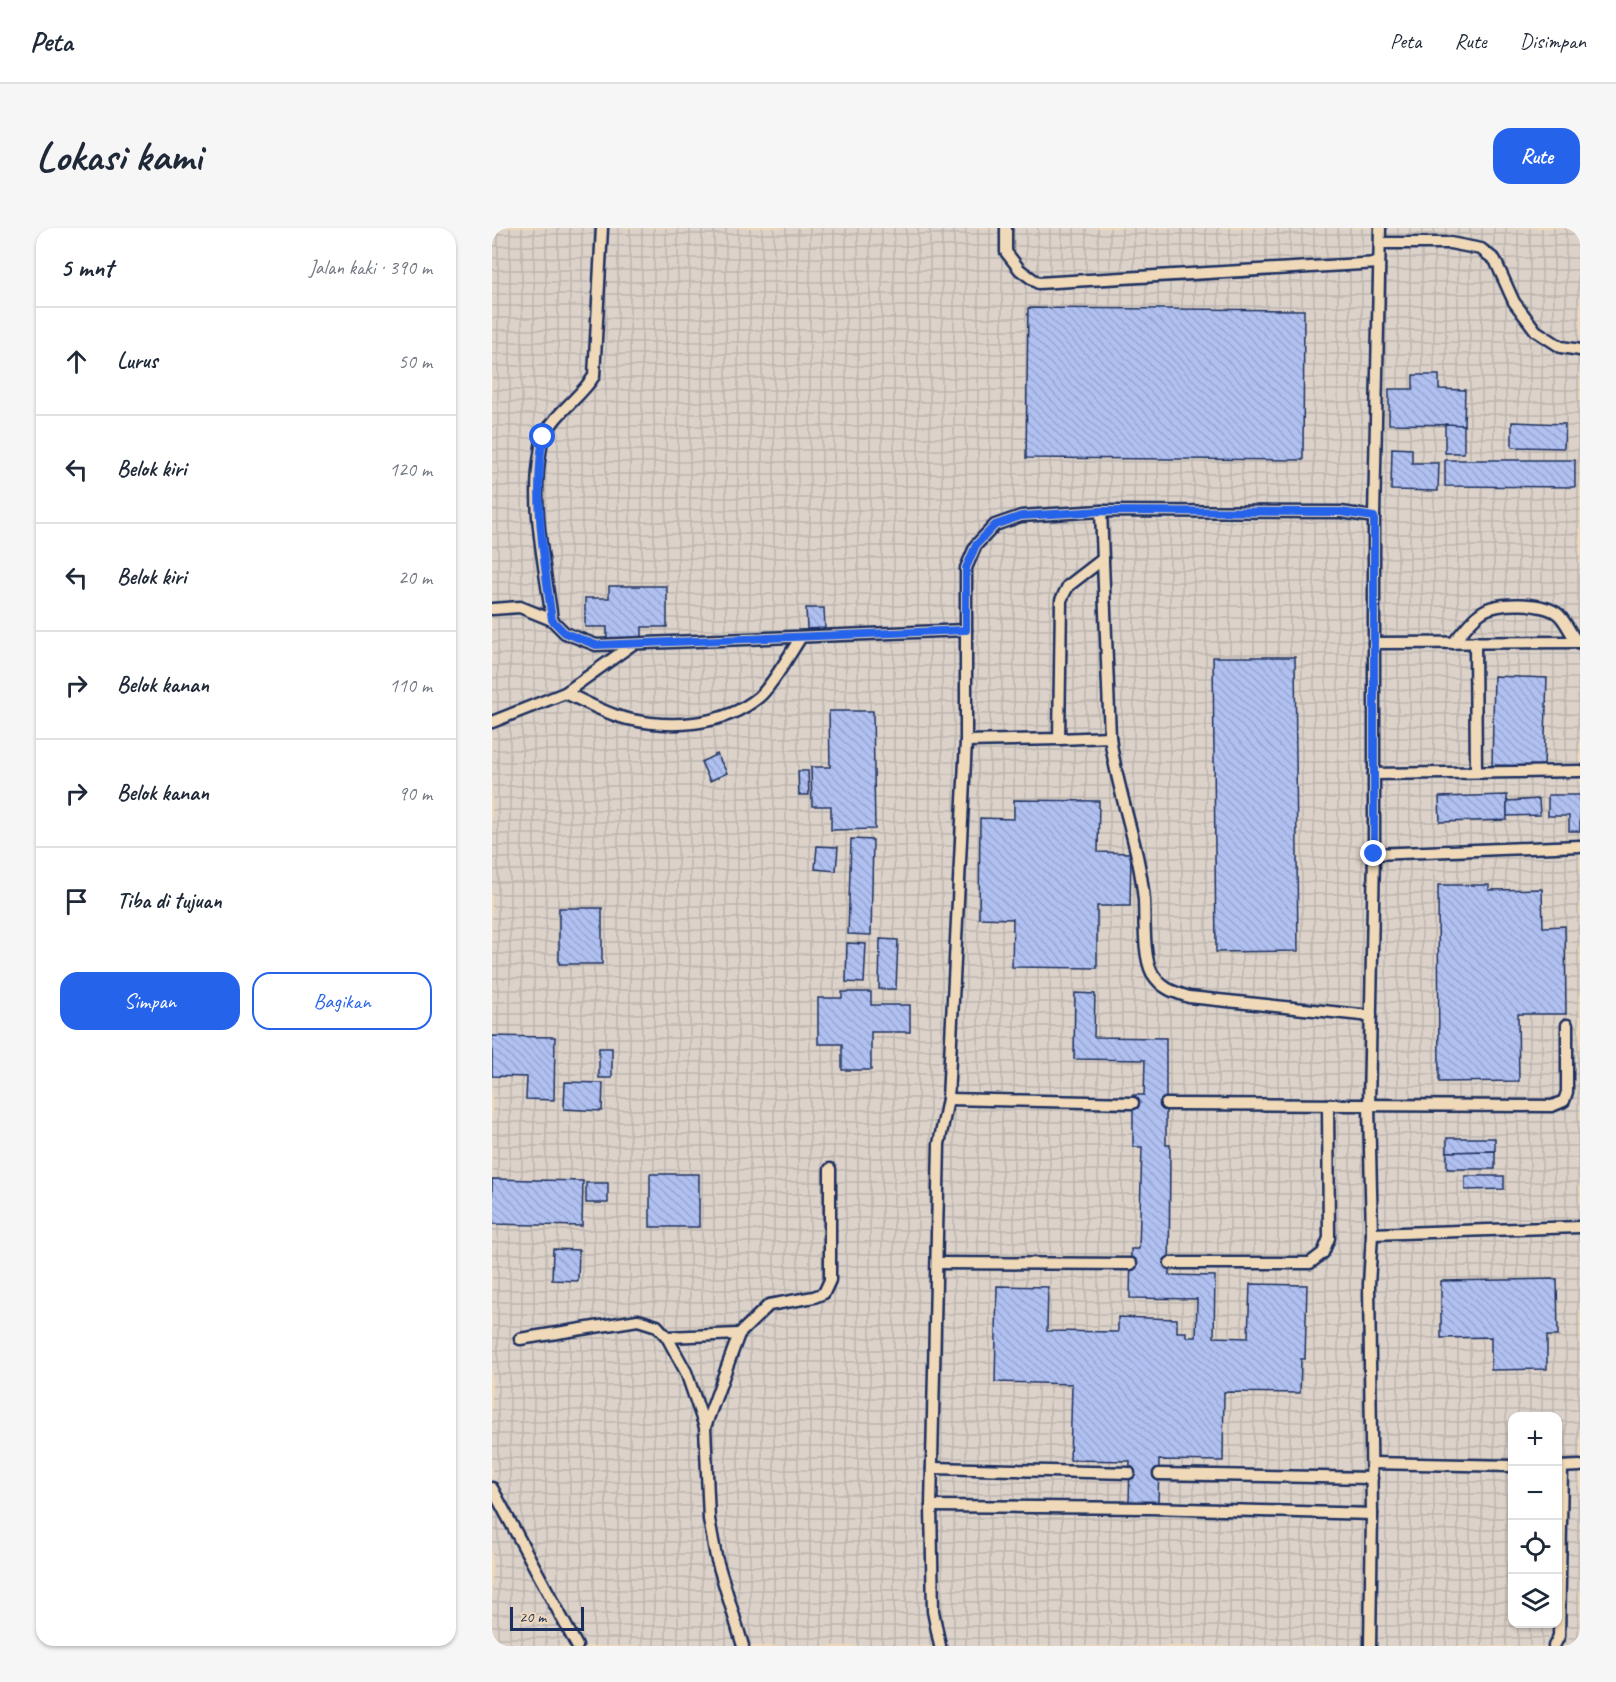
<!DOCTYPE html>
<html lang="id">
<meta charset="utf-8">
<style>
:root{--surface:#fff;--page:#f6f6f7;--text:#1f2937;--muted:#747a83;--line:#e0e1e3;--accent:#2563eb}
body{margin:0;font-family:Caveat,sans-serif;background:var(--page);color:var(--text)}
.controls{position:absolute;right:18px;bottom:18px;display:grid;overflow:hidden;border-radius:12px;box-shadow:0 2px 4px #0004}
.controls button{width:54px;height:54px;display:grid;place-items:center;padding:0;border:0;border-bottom:2px solid var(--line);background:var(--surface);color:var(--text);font:30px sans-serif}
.scale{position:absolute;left:18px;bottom:15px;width:74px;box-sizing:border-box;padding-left:6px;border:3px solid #1b2f5e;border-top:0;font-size:16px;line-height:21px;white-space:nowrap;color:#1b2f5e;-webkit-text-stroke:4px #efd9b8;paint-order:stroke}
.stop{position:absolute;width:18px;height:18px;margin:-14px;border:4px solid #2563eb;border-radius:50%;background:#fff}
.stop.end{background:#2563eb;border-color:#fff;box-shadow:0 2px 6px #0008}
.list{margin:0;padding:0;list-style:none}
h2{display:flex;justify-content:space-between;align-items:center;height:78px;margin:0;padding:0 24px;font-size:26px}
h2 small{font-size:20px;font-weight:400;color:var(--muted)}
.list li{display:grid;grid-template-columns:39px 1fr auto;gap:18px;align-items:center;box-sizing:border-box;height:108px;padding:0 24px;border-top:2px solid var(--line)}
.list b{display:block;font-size:22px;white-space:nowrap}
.list em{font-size:20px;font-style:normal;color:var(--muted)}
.actions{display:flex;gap:12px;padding:18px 24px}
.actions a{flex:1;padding:14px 0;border:2px solid var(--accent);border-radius:18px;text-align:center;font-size:21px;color:var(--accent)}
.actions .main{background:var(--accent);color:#fff}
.icon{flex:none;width:33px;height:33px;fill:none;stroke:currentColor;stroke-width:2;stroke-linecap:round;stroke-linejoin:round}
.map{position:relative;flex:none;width:1088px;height:1418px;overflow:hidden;border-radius:18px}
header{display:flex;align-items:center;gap:36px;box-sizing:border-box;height:84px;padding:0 30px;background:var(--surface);border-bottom:2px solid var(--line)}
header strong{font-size:28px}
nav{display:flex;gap:33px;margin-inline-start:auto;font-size:21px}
.intro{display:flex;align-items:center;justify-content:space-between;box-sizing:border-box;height:144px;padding:0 36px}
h1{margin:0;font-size:42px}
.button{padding:15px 27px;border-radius:18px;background:var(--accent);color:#fff;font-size:21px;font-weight:700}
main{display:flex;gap:36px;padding:0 36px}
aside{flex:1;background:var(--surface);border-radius:18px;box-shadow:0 2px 4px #0004}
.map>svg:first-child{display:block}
</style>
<header>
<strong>Peta</strong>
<nav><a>Peta</a><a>Rute</a><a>Disimpan</a></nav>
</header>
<div class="intro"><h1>Lokasi kami</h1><a class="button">Rute</a></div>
<main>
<aside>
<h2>5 mnt<small>Jalan kaki · 390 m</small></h2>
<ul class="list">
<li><svg class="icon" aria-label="ahead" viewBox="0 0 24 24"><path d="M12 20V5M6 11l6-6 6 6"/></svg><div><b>Lurus</b></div><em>50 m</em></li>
<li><svg class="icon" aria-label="left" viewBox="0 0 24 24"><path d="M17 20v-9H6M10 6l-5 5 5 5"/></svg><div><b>Belok kiri</b></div><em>120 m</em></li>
<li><svg class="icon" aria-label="left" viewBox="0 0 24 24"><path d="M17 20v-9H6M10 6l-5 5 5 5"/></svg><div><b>Belok kiri</b></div><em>20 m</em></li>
<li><svg class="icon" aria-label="right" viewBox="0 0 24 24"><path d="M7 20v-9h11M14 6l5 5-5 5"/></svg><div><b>Belok kanan</b></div><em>110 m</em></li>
<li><svg class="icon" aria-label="right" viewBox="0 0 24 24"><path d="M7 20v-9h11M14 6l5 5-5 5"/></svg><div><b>Belok kanan</b></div><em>90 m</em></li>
<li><svg class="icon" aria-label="arrive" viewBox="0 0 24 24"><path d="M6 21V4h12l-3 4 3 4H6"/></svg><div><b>Tiba di tujuan</b></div></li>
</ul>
<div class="actions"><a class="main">Simpan</a><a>Bagikan</a></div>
</aside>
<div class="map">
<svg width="1088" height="1418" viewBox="0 0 1088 1418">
<defs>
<pattern id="industrial-grid" width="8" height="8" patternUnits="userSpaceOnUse" patternTransform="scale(1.5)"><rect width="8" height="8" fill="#dcd2c9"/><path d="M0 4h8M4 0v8" fill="none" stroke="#bcb5af"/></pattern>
<pattern id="building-back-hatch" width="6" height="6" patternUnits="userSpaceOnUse" patternTransform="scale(1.5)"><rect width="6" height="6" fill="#b0c0f0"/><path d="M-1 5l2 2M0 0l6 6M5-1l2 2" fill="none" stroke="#97a5d0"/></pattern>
</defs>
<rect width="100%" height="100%" fill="#efd9b8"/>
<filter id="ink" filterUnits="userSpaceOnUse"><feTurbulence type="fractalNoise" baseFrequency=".0167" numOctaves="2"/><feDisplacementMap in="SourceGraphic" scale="12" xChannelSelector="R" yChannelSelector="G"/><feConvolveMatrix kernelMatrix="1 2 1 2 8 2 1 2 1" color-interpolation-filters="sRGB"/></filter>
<g filter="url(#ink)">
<path fill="url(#industrial-grid)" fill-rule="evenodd" d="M0 0H1088V1418H0ZM1020 1188H1066V1396H1020Z"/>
<g fill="url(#building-back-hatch)" stroke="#1b2f5e" stroke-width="1.5">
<polygon points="536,80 812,82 811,232 534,230"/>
<polygon points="921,147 947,147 947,161 973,162 972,197 897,196 897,161 921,161"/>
<polygon points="1020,194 1073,196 1072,220 1020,219"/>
<polygon points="953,196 972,197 972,225 953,225"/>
<polygon points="900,220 920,221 920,235 947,235 946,263 899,262"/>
<polygon points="953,232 1083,232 1083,259 953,258"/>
<polygon points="117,358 175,358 175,399 150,399 150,412 115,411 115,399 93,399 93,370 117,370"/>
<polygon points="314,380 332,380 333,400 315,401"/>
<polygon points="721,429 803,429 806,723 724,724"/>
<polygon points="1002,448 1055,450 1052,539 1000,537"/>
<polygon points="337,483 381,483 383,601 339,602 339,578 320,578 319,539 338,539"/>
<polygon points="225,526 235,545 218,553 209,534"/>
<polygon points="306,543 316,543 317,567 307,567"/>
<polygon points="1015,567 1015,592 948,594 947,569"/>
<polygon points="1056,567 1088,567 1088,603 1077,603 1077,588 1056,588"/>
<polygon points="1047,571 1048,587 1015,588 1015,573"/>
<polygon points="522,572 607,573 606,624 639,625 638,678 605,678 605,740 520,739 521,691 487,690 488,590 522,591"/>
<polygon points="359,611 381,612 379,707 356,706"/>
<polygon points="325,618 346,619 344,643 323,641"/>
<polygon points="946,657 997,657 997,662 1050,661 1051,699 1073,698 1074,786 1026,786 1027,853 947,854"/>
<rect x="67" y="680" width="43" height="56"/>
<polygon points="388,711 406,712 404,761 387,761"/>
<polygon points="355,715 374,716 372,755 354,754"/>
<polygon points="350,764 379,764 379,777 418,777 418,804 379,804 379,842 350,842 350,816 326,816 326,770 350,770"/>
<polygon points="583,765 603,766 602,809 674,810 674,917 678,917 677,1047 723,1048 722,1109 756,1110 758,1056 815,1057 813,1131 809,1131 808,1165 732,1164 731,1233 667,1232 666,1277 637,1276 638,1233 578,1232 580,1156 503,1154 505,1058 556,1059 555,1103 626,1104 626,1089 685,1091 685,1104 694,1104 694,1109 704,1109 705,1071 638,1070 639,1021 647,1021 650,919 641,919 641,867 652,867 653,832 582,831"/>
<polygon points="0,808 63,809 62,872 34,871 35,849 0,848"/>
<rect x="107" y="820" width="13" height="30"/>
<polygon points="73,854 111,855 110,883 72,881"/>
<polygon points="955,910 1003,910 1003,923 955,924"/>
<polygon points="1003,923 1003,941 955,941 955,924"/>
<rect x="158" y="946" width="49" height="53"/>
<polygon points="973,948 1012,948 1012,961 973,962"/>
<polygon points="0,951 91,953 90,998 0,996"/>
<rect x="94" y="955" width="22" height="20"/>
<polygon points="61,1021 87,1022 86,1053 60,1052"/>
<polygon points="1065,1051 1066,1108 1055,1108 1055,1141 999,1142 999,1109 949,1110 949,1053"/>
</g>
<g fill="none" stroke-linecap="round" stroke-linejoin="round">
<g stroke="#1b2f5e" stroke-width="15">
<g id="lane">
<polyline points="514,0 514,24 528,42 546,55 887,35"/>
<polyline points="888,15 958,15 989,21 1003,32 1022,74 1044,103 1069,119 1088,122"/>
<path d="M609 283 618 509C625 564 647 616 652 672 653 692 651 728 660 745 670 761 681 764 697 769L879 788"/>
<polyline points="0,381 28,379 60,392 73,405 104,417 474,402"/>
<path d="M60 392C53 338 39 281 48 226 49 220 49 213 52 208 64 184 88 170 102 148L110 0"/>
<polyline points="983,414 984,544"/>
<polyline points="882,415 1088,414"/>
<path d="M961 415C970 405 979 391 990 384 1005 373 1053 374 1067 387 1074 394 1079 406 1085 414"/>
<path d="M73 465C93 473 115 487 136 491 179 501 232 498 267 469 280 458 299 424 309 409"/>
<polyline points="0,494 73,465 141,416"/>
<polyline points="567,511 618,509"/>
<polyline points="474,513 567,511 569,372 576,358 611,331"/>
<polyline points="882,546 1088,543"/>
<polyline points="882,626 1088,618"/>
<polyline points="456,871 641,875"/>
<polyline points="674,876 1060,878 1072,873 1075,864 1075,797"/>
<polyline points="880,1006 1088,999"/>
<polyline points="445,1035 639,1036"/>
<polyline points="678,1035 818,1035 831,1025 837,1010 836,877"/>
<polyline points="247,1106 277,1077 322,1069 332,1065 338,1052 338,941"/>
<polyline points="175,1109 247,1106 213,1199"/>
<polyline points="28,1111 146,1092 165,1098 175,1109 194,1144 213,1199 217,1291 224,1329 251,1418"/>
<polyline points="880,1235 1020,1238"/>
<polyline points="1066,1239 1088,1238"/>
<polyline points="440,1240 637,1245"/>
<polyline points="667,1246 880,1250"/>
<polyline points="0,1260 85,1418"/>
<polyline points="439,1278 657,1280 880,1286"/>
<polyline points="448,1418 441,1383 439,1278 447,916 456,871 474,513 474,340 484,317 503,297 529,288 609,283 849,284 882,289"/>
<polyline points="878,1418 880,1286 877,1057 880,1006 877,878 882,626 882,289 888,0"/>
<polyline points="1062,1418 1067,1408 1070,1239"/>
</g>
</g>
<use href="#lane" stroke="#efd9b8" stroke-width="10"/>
</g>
</g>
<g fill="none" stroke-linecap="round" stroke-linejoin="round" filter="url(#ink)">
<path stroke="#2563eb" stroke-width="8" d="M51 209C41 271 52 331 60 392L73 405 104 417 474 402V340L484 317 503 297 529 288 609 283 849 284 882 289V626"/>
</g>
</svg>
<div class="controls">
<button>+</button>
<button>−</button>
<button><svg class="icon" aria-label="locate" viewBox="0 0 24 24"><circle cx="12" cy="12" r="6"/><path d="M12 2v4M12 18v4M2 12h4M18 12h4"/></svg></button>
<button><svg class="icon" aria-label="layers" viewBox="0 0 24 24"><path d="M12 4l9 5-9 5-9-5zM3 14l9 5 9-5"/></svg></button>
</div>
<div class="scale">20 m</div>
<div class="stop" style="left:51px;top:209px"></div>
<div class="stop end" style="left:882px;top:626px"></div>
</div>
</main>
